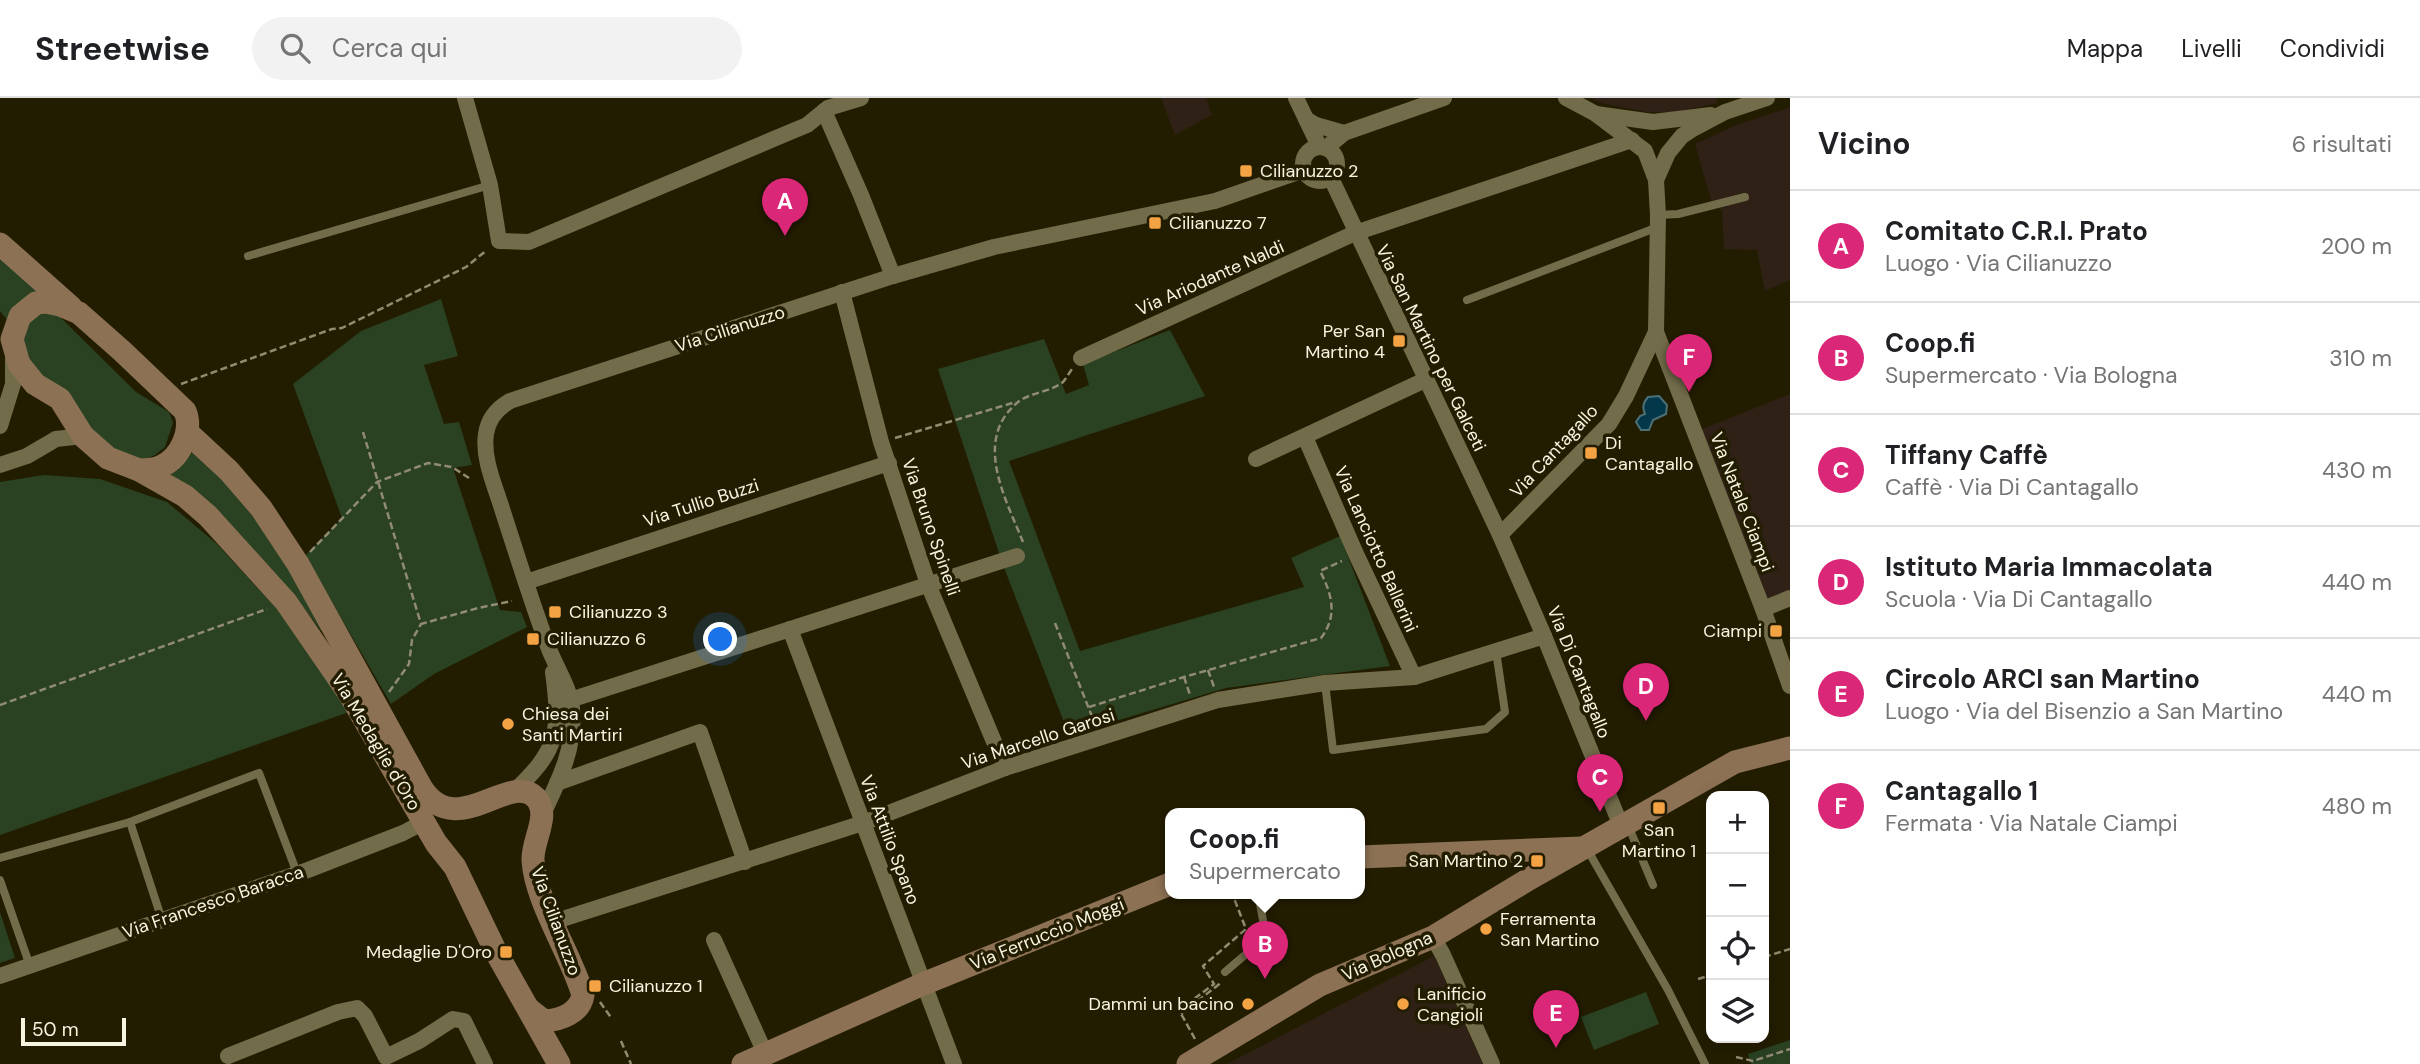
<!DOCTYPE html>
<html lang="it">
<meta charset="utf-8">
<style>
:root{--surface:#fff;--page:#f2f2f2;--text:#202124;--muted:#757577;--line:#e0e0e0;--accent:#db2777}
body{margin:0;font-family:"DM Sans",sans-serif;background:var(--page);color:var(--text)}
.controls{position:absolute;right:21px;bottom:21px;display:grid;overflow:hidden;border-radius:14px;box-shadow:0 4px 18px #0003}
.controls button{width:63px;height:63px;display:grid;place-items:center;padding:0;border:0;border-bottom:2px solid var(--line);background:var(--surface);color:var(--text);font:35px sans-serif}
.scale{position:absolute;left:21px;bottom:18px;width:105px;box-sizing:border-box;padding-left:7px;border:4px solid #f7f4e1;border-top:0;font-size:19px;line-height:24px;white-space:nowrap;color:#f7f4e1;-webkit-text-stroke:5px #231d00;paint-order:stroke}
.you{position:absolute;left:721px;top:542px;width:24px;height:24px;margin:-18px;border:5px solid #fff;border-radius:50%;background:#1a73e8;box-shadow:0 0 0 10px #1a73e833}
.badge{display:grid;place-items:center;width:46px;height:46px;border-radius:50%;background:var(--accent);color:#fff;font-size:23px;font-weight:700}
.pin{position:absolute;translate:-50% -58px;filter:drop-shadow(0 2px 4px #0008)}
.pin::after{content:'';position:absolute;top:37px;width:24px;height:21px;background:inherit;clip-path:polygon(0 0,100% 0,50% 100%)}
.popup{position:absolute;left:1165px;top:710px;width:200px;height:91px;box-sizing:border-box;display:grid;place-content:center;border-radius:14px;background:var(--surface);filter:drop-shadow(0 2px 5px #0005);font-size:23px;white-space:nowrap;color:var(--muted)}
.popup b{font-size:26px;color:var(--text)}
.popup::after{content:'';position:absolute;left:50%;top:100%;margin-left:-14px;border:14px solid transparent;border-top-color:var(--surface)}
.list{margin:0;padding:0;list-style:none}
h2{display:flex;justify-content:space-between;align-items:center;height:91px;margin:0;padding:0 28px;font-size:30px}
h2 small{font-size:23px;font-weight:400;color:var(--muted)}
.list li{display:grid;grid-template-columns:46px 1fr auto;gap:21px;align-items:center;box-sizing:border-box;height:112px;padding:0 28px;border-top:2px solid var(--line)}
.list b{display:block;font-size:26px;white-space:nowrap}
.list p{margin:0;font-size:23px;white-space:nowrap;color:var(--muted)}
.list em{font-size:23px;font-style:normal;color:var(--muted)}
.icon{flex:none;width:38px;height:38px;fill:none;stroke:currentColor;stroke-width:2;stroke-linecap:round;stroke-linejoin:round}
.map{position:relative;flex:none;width:1790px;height:966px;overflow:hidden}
header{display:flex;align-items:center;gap:42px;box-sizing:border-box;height:98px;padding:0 35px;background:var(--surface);border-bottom:2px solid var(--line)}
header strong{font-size:33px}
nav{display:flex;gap:38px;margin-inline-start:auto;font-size:24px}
.search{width:490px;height:63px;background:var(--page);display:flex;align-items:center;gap:18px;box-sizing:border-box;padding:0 24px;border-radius:38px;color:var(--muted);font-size:26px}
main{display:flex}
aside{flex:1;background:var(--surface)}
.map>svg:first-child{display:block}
</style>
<header>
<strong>Streetwise</strong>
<div class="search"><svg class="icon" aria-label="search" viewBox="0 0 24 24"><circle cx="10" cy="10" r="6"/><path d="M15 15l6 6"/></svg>Cerca qui</div>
<nav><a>Mappa</a><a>Livelli</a><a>Condividi</a></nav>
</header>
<main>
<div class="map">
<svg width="1790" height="966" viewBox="0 0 1790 966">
<rect width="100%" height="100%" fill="#231d00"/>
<g fill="#2f2115">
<polygon points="1161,0 1206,0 1212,17 1175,37"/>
<polygon points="1590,0 1716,0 1718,5 1676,14 1646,14 1602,5"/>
<polygon points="1790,9 1790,182 1765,193 1757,152 1724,151 1722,113 1711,102 1695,46 1734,28"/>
<polygon points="1790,296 1790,493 1767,503 1700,332"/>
<polygon points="1434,858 1483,966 1227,966"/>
</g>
<g fill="#2a4122">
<polygon points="0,157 43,194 8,223 0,213"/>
<polygon points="441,201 458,258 424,267 444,326 459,324 472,367 453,370 500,512 521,514 527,529 434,576 391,606 305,458 342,420 293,286 361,233"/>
<polygon points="37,213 57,216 136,294 169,314 173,325 165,349 155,357 141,363 107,351 19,258 24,224"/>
<polygon points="1170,232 1205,298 1009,363 1080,553 1304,489 1291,460 1340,438 1390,568 1226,590 1069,637 1003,467 938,271 1044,241 1066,296 1089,287 1083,266"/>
<path d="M195 351 243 397 324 530 321 533C278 473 227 421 170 376L188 360Z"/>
<polygon points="44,377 100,381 167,404 217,446 291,526 349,614 0,737 0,384"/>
<polygon points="0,814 15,860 0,865"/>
<polygon points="1646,894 1659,926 1594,952 1581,919"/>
<polygon points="1790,942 1790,966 1751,966 1748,956"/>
</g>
<path fill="#03374a" stroke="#4c7077" stroke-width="2" d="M1659 298 1667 307 1666 316 1653 322 1649 332H1641L1636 324 1640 318 1645 316C1642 309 1643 305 1648 299Z"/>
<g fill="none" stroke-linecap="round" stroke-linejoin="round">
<g stroke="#908b73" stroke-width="2.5" stroke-dasharray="7 3.5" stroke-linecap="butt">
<polyline points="181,286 332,231 342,230 466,169 487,152"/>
<polyline points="363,334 421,526 478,510 512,503"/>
<polyline points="895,340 1016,304"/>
<path d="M1023 444C1006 401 972 342 1018 304 1031 294 1051 294 1063 284 1066 281 1069 275 1072 271"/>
<polyline points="310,454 377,384 428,365 452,369 469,380"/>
<polyline points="1055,525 1095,626"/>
<polyline points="1208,572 1214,589"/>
<polyline points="1184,579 1190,597"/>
<polyline points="389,594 409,566 412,542 421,526"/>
<polyline points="0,607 267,511"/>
<path d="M1089 609 1184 579 1321 540C1338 518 1332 496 1320 473L1342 463"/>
<polyline points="1764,859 1790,851"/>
<polyline points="1698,881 1711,877"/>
<polyline points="600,904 612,921"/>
<polyline points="1181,916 1222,884"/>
<polyline points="1195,941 1179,912 1214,886 1203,868 1246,831 1232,795"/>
<polyline points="621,943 631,966"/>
<polyline points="1736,959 1753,963 1790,951"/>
</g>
<g stroke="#736c4a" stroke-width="8">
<polyline points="1658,117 1678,116 1745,99"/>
<polyline points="248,158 490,87"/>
<polyline points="1467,202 1658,129"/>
<polyline points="1325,585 1333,652 1486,631 1505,614 1496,553"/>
<polyline points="1628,727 1653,787"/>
<polyline points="1587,751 1668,892 1705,966"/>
<polyline points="0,760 130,724"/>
<polyline points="0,782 30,868"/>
<polyline points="162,822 130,724 259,675 297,775"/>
<polyline points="1225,874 1266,839 1258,795"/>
</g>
<g stroke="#736c4a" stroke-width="16">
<polyline points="465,0 490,87 499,143 529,144 807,27 828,10 861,0"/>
<polyline points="1296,0 1319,48"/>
<polyline points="1566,0 1596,16 1645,53 1656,82"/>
<polyline points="824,13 861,97 893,178"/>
<polyline points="1596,16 1653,24 1711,17"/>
<polyline points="1306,21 1316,27 1344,35"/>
<circle cx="1320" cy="66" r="17"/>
<polyline points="1326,50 1344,35 1444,0"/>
<polyline points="1330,78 1500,437 1544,538 1621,728"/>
<polyline points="842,194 881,344 928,486 1005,670"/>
<polyline points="1656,234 1763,511 1790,588"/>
<polyline points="1081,260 1355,135 1632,42"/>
<polyline points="0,328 13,286 13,257"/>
<polyline points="1305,339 1356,456 1414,579"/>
<polyline points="1256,361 1425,282"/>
<polyline points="0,367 27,358 56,341 83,338"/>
<polyline points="1500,437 1609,326 1626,298 1656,234 1658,117 1656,82 1668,55 1682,38 1691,32 1725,14 1767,0"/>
<polyline points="526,484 889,365"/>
<polyline points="1763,511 1790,500"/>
<polyline points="790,531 954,966"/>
<polyline points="570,602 1017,458"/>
<polyline points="557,685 700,634 745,764"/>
<path d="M512 695C558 653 561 634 553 574"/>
<path d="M542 718C558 684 576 650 572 611 570 590 557 571 549 551 532 506 518 460 503 414 496 390 482 361 486 336 488 321 498 310 510 303L893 178 994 149 1215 103 1304 72"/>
<polyline points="553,824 863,725 1005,670 1218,602 1325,585 1414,579 1544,538"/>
<polyline points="1433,839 1443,857 1492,966"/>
<polyline points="714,842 765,955"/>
<polyline points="0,878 308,772 403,735 424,724"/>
<polyline points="228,958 338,914 357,910 365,918 386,959 419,943 453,921 464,923 485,966"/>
</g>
<g stroke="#8c7154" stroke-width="23">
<polyline points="0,146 71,209"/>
<path d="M187 334 229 373 261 410 298 466 421 689C456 745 509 672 536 700 551 717 532 742 533 762 535 803 571 856 583 897 580 915 561 922 544 923L530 912"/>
<path d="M139 372C147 372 154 372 162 368 181 359 193 332 185 313L122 253 79 215 60 207 46 204 36 205 20 218 12 241 19 266 35 286 60 301 83 338 108 360 139 372 185 398 208 418 286 504 350 597 436 745 455 769 495 852 559 966"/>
<polyline points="1360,759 1582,750"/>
<polyline points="743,966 923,886 1170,786"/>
<polyline points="1188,966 1320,887 1433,839 1529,781 1735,664 1790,650"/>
</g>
</g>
<g fill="#f4a344" stroke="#231d00" stroke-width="2.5">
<rect x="1239" y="66" width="14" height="14" rx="3.5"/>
<rect x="1148" y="118" width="14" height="14" rx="3.5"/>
<rect x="1392" y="236" width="14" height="14" rx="3.5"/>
<rect x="1584" y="348" width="14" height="14" rx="3.5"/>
<rect x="548" y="507" width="14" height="14" rx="3.5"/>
<rect x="1769" y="526" width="14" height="14" rx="3.5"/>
<rect x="526" y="534" width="14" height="14" rx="3.5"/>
<circle cx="508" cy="626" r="7"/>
<rect x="1652" y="703" width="14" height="14" rx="3.5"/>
<rect x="1530" y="756" width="14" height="14" rx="3.5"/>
<circle cx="1486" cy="831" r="7"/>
<rect x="499" y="847" width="14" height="14" rx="3.5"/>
<rect x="588" y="881" width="14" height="14" rx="3.5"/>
<circle cx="1248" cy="906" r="7"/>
<circle cx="1403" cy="906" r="7"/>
</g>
<g text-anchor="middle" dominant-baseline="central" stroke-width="7" stroke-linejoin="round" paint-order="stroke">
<g font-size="18" fill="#f7f4e1" stroke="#231d00" text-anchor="start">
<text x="1260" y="73">Cilianuzzo 2</text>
<text x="1169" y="125">Cilianuzzo 7</text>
<text x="1385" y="233" text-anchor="end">Per San<tspan x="1385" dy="21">Martino 4</tspan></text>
<text x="1605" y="345">Di<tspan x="1605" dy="21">Cantagallo</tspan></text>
<text x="569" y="514">Cilianuzzo 3</text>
<text x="1762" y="533" text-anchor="end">Ciampi</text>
<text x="547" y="541">Cilianuzzo 6</text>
<text x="522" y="616">Chiesa dei<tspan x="522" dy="21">Santi Martiri</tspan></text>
<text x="1659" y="732" text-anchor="middle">San<tspan x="1659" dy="21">Martino 1</tspan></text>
<text x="1523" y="763" text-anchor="end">San Martino 2</text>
<text x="1500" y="821">Ferramenta<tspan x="1500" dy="21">San Martino</tspan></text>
<text x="492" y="854" text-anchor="end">Medaglie D'Oro</text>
<text x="609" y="888">Cilianuzzo 1</text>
<text x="1417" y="896">Lanificio<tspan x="1417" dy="21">Cangioli</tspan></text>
<text x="1234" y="906" text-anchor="end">Dammi un bacino</text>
</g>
<g font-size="18" fill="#f7f4e1" stroke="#231d00">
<text transform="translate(1210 180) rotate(-24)">Via Ariodante Naldi</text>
<text transform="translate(730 231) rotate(-18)">Via Cilianuzzo</text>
<text transform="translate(1431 250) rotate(64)">Via San Martino per Galceti</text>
<text transform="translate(1554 353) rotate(-47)">Via Cantagallo</text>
<text transform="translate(1742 404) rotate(69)">Via Natale Ciampi</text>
<text transform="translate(701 405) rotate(-18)">Via Tullio Buzzi</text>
<text transform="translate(931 429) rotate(71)">Via Bruno Spinelli</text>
<text transform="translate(1376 451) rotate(66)">Via Lanciotto Ballerini</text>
<text transform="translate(1579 574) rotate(68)">Via Di Cantagallo</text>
<text transform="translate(1038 641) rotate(-18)">Via Marcello Garosi</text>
<text transform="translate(376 644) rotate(59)">Via Medaglie d'Oro</text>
<text transform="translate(890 742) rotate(69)">Via Attilio Spano</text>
<text transform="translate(213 804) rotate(-19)">Via Francesco Baracca</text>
<text transform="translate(556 823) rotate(70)">Via Cilianuzzo</text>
<text transform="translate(1047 836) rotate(-22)">Via Ferruccio Moggi</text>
<text transform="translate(1387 858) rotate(-24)">Via Bologna</text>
</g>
</g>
</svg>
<div class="controls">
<button>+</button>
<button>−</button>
<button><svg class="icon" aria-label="locate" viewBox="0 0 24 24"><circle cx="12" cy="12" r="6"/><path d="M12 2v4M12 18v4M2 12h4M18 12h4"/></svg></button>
<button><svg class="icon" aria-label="layers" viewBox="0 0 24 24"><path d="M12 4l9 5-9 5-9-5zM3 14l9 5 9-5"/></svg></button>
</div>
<div class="scale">50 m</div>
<div class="you"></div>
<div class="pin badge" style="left:785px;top:138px">A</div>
<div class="pin badge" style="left:1265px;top:881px">B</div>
<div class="popup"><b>Coop.fi</b>Supermercato</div>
<div class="pin badge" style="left:1600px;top:714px">C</div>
<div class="pin badge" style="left:1646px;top:623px">D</div>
<div class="pin badge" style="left:1556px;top:950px">E</div>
<div class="pin badge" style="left:1689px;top:294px">F</div>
</div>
<aside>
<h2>Vicino<small>6 risultati</small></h2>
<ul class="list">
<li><span class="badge">A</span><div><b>Comitato C.R.I. Prato</b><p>Luogo · Via Cilianuzzo</p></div><em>200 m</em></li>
<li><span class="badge">B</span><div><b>Coop.fi</b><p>Supermercato · Via Bologna</p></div><em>310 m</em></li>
<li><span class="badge">C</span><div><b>Tiffany Caffè</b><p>Caffè · Via Di Cantagallo</p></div><em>430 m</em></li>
<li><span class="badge">D</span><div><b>Istituto Maria Immacolata</b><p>Scuola · Via Di Cantagallo</p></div><em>440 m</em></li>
<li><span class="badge">E</span><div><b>Circolo ARCI san Martino</b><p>Luogo · Via del Bisenzio a San Martino</p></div><em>440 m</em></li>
<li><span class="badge">F</span><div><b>Cantagallo 1</b><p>Fermata · Via Natale Ciampi</p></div><em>480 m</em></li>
</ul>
</aside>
</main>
